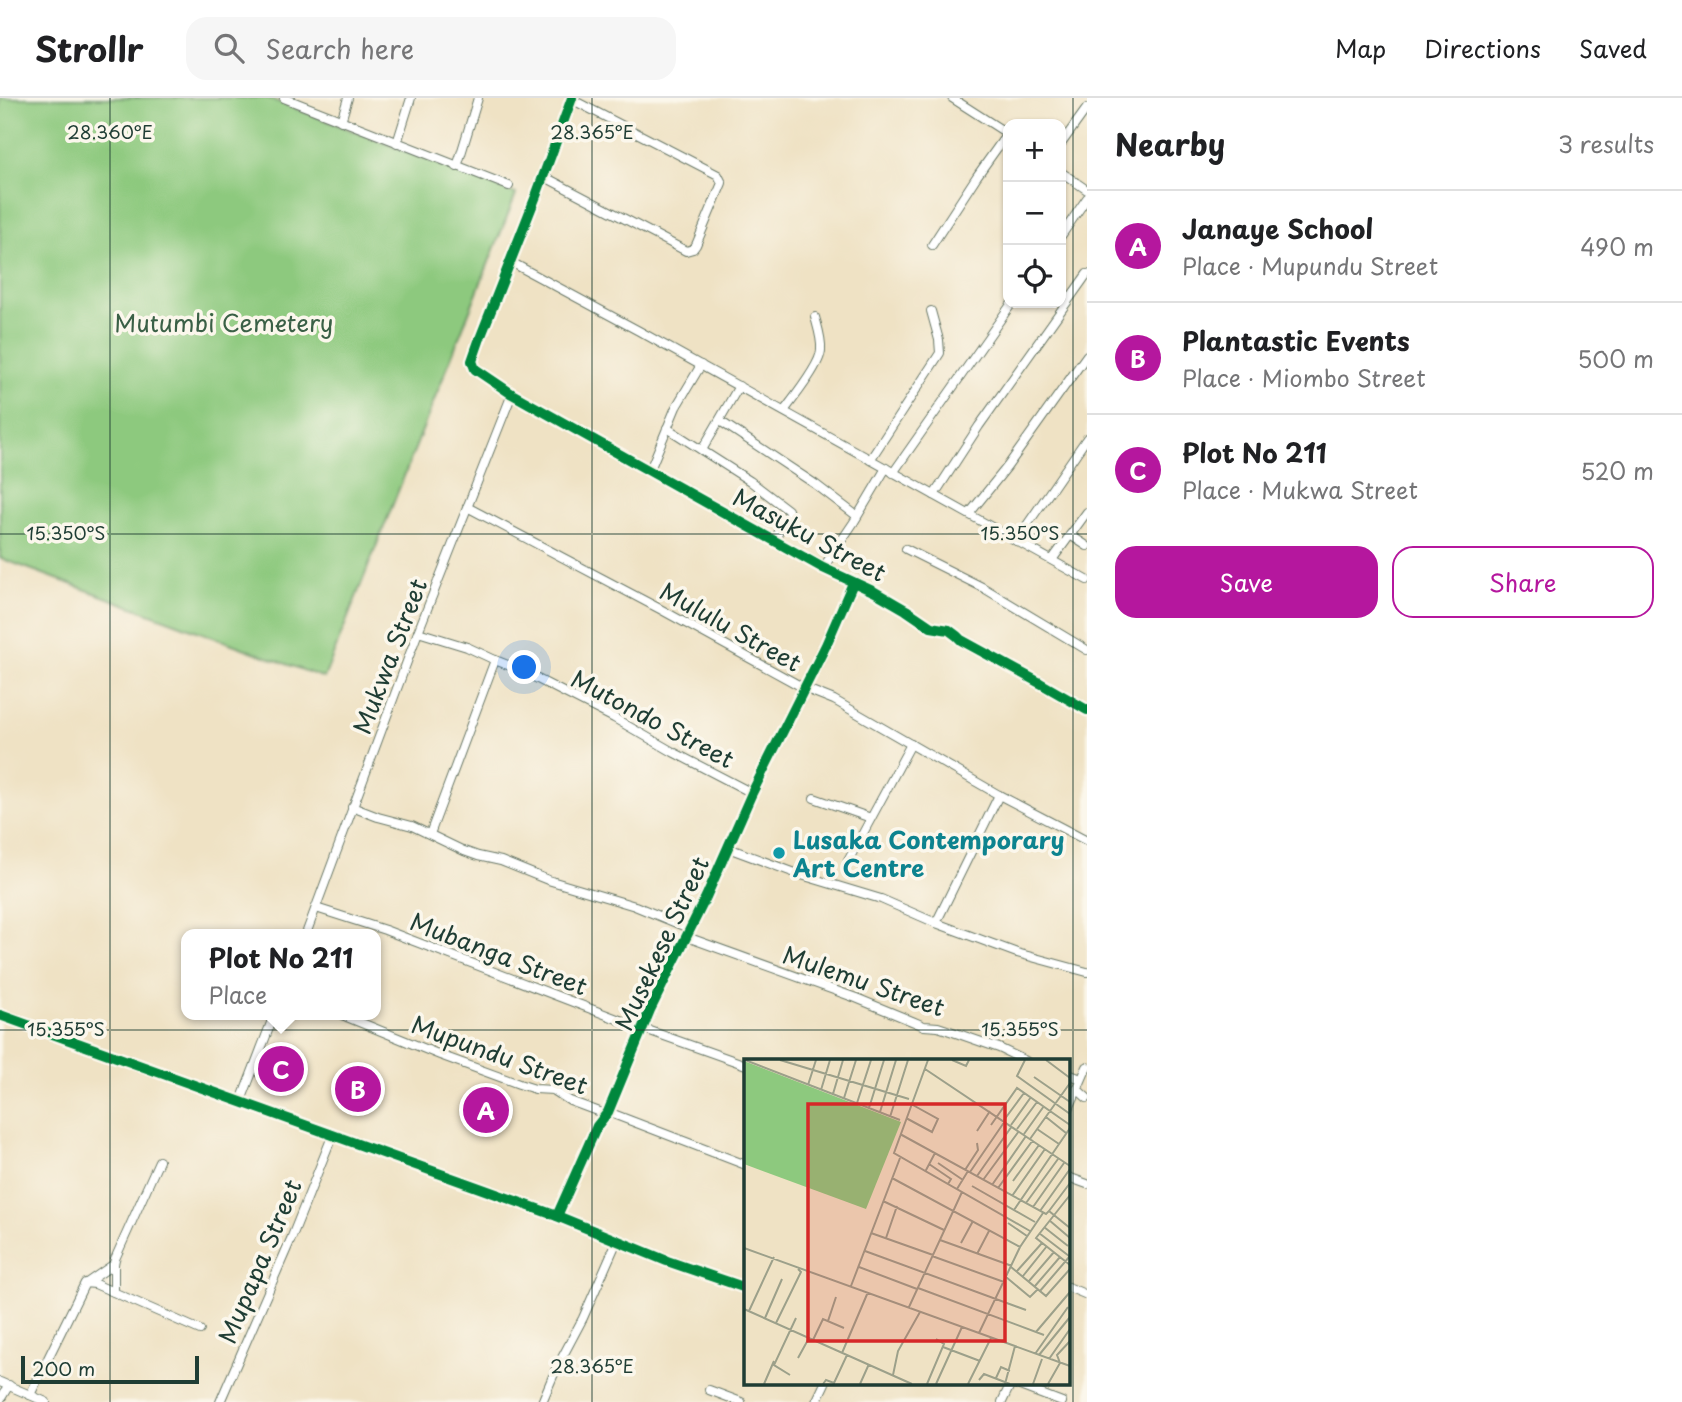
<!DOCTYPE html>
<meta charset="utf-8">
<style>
:root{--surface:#fff;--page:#f6f6f6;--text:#202124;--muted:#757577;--line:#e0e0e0;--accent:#b5179e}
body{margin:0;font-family:"Playpen Sans",sans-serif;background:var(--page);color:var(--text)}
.controls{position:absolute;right:21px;top:21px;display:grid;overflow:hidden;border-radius:14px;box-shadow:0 2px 5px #0004}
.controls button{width:63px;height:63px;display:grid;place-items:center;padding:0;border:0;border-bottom:2px solid var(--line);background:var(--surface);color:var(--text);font:35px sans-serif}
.scale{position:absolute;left:21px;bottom:18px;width:178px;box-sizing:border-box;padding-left:7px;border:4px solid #1f3d34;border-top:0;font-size:19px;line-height:24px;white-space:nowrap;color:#1f3d34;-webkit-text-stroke:5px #fbf7ec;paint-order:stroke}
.you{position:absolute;left:525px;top:570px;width:24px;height:24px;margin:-18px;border:5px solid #fff;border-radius:50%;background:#1a73e8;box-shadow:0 0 0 10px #1a73e833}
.badge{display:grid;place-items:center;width:46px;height:46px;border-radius:50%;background:var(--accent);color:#fff;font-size:23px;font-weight:700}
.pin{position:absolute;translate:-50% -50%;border:4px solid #fff;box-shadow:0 2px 7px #0006}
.popup{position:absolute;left:181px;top:831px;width:200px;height:91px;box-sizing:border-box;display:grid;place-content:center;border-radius:14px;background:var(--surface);filter:drop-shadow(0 2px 5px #0005);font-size:23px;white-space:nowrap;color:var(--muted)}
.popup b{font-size:26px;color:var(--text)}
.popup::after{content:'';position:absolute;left:50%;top:100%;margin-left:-14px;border:14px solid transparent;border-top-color:var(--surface)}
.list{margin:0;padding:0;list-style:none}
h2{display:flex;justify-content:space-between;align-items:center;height:91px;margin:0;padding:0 28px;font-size:30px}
h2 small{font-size:23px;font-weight:400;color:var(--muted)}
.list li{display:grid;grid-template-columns:46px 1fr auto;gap:21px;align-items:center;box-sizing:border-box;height:112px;padding:0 28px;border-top:2px solid var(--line)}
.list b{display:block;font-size:26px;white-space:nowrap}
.list p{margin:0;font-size:23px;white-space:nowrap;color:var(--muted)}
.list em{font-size:23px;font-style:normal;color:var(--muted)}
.actions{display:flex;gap:14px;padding:21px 28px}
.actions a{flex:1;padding:16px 0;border:2px solid var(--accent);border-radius:21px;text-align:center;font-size:24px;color:var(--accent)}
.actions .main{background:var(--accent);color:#fff}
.icon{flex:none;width:38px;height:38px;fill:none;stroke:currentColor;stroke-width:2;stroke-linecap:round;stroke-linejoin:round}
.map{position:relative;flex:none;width:1087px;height:1304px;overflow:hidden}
header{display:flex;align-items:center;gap:42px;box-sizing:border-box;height:98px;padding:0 35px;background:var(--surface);border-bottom:2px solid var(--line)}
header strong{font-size:33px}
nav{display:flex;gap:38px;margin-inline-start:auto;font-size:24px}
.search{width:490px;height:63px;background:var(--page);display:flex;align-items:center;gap:18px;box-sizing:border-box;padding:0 24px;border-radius:21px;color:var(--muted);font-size:26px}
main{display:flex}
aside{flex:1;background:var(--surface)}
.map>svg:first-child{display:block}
</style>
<header>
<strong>Strollr</strong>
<div class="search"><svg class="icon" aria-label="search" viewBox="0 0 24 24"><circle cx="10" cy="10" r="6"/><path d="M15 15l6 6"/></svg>Search here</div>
<nav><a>Map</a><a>Directions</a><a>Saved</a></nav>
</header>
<main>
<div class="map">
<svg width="1087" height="1304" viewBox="0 0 1087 1304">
<rect width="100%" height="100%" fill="#fbf7ec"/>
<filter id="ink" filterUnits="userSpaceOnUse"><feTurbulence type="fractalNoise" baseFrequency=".0143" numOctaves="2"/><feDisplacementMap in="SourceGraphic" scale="14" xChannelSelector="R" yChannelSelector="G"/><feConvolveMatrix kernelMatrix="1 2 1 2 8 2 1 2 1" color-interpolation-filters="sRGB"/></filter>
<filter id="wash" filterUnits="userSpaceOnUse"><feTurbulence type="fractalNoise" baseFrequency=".00686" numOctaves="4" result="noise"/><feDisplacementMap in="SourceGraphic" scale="28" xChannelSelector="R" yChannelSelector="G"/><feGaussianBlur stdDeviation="1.57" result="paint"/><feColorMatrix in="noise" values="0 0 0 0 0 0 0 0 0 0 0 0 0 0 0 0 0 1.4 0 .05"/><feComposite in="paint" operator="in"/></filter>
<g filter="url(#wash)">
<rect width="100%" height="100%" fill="#efe2c4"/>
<polygon fill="#8dc97e" stroke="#568359" stroke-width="2" points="0,0 268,0 516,96 324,580 0,460"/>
</g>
<g filter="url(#ink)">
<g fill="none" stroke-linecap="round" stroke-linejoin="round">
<g stroke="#687766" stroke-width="10">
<g id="minor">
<polyline points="284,0 509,88"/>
<polyline points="572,0 536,98 479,243 472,263 475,271 512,296 823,470 875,494 906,512 931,529 949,532 957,538 961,542 1040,585 1087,612"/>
<polyline points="952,0 1008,36"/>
<polyline points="341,23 348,0"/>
<polyline points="397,45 411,0"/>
<polyline points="1061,46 1087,10"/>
<polyline points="457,69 478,0"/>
<polyline points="1061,74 1087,92"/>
<polyline points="543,78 686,153 693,151 696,147 722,85 718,77 571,1"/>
<polyline points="1061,138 1087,100"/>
<polyline points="932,147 977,78 1007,36"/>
<polyline points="509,163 639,233 1087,482"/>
<path d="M784 313C793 301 821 266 821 252 822 242 818 230 815 219"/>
<polyline points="720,323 815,386 857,418"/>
<polyline points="667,330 750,383 788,412 789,417 774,442"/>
<polyline points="702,352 739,288"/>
<polyline points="870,362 940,255 939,242 931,213"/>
<polyline points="649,374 676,309 701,267"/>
<polyline points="893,375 1012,205"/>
<polyline points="934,397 979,328 1087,176"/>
<polyline points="467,409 660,511 804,590 834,602 999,697 1087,743"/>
<polyline points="969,416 1007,369 1087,257"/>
<polyline points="1070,437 1087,448"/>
<polyline points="1016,443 1087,340"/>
<polyline points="906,451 982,489 1087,552"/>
<polyline points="1052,462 1087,414"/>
<polyline points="823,470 854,424 886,370"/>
<polyline points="418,534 467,549 495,562 518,571 614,620 673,654 752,695"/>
<polyline points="814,700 871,720"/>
<polyline points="352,709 378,719 412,728 464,753 478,758 501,763 548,782 635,808 691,831"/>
<polyline points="430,736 495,562"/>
<polyline points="728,750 798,776 881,801 936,825 1017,855 1087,874"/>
<polyline points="848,763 911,646"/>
<polyline points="316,810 385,832 625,924 746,967"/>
<polyline points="936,825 999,697"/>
<polyline points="306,836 418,534 512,296"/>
<polyline points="687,839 856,900 912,923 924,928 938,929 950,933 999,950 1026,963"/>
<polyline points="0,917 557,1118 667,1163 746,1190"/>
<polyline points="342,917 440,957 519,986 535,991 553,992 570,1003 605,1016"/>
<polyline points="1068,976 1081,981"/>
<polyline points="1077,991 1087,1000"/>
<polyline points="241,1003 274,917"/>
<polyline points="1068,1013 1087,969"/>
<polyline points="608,1014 746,1067"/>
<polyline points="1068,1079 1087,1086"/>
<polyline points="557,1118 597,1028 608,1014 650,912 706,799 752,695 826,547 853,485"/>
<polyline points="88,1184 114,1166"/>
<polyline points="1068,1189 1087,1197"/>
<polyline points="114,1194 114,1166 115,1161 159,1063"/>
<polyline points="0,1284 46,1304"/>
<polyline points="1012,1285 1062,1304"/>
<polyline points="709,1292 741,1304"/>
<polyline points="30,1297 85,1185 95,1186 200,1232"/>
<polyline points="0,1302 9,1287"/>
<polyline points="220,1304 291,1141 333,1036"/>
<polyline points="542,1304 556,1271 583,1220 617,1143"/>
<polyline points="816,1304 825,1285"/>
<polyline points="1002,1304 1011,1285"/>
</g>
</g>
<use href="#minor" stroke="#fff" stroke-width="8"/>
<g stroke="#fbf7ec" stroke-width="15">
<g id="cycleway">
<polyline points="572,0 536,98 479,243 472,263 475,271 512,296 823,470 875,494 906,512 931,529 949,532 957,538 961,542 1040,585 1087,612"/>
<polyline points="0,917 557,1118 667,1163 746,1190"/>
<polyline points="557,1118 597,1028 608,1014 650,912 706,799 752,695 826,547 853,485"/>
</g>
</g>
<use href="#cycleway" stroke="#00873e" stroke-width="10"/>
</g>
</g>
<path fill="none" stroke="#1f3d34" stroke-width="2" stroke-opacity="0.45" d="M110 0V1304M592 0V1304M1073 0V1304M0 436H1087M0 932H1087"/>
<circle fill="#0f9aa8" stroke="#fbf7ec" stroke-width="2.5" cx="779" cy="755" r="7"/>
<g text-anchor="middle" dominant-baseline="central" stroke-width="7" stroke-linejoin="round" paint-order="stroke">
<g font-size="24" fill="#3a6046" stroke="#fbf7ec">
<text x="224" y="224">Mutumbi Cemetery</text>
</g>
<g font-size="24" fill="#1f3d34" stroke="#fbf7ec">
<text transform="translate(810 436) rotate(28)">Masuku Street</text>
<text transform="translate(731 528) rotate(29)">Mululu Street</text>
<text transform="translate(389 558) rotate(-69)">Mukwa Street</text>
<text transform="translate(653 620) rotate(28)">Mutondo Street</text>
<text transform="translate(661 845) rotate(-65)">Musekese Street</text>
<text transform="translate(499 855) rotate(21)">Mubanga Street</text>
<text transform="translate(864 882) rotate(19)">Mulemu Street</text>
<text transform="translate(500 956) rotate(20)">Mupundu Street</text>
<text transform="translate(259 1163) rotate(-67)">Mupapa Street</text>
</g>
<g font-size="24" font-weight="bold" fill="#0d838f" stroke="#fbf7ec" text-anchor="start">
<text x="793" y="741">Lusaka Contemporary<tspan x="793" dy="28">Art Centre</tspan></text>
</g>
</g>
<g transform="translate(744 961)">
<rect width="326" height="326" fill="#efe2c4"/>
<path d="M0 2 157 63 122 150 0 105Z" fill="#8dc97e"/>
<path fill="none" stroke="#9ca08a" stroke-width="2" d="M1 1 156 61M36 1 165 40M184 1 150 94 286 172M208 1 222 7 225 1M281 1 273 17 326 55M302 1 326 19M181 10 326 107M290 18 326 43M64 26 72 1M77 31 86 1M89 35 99 1M100 39 112 1M113 44 127 1M125 49 140 1M136 53 152 1M146 58 164 1M302 58 322 74M162 59 188 73 194 60 167 45M260 61 280 34M247 66 273 29 326 66M267 66 287 38M273 70 293 43M293 70 315 85M233 72 246 52M156 75 302 155 305 152M280 75 300 47M286 80 326 24M194 104 219 121M185 105 207 120 204 125M221 111 234 91 233 84M181 113 191 94M226 113 261 62M233 117 268 67M148 119 276 188M239 121 275 72M269 122 295 86M326 124 305 152 326 169M248 126 282 77M228 127 291 163M254 129 289 81M213 130 224 112M326 136 292 179 326 206M268 137 301 90M139 142 200 171M282 144 314 100M289 148 320 104M270 151 326 69M296 152 326 110M305 161 326 179M264 164 283 177M300 168 324 187M127 174 189 196M295 174 325 197M142 179 153 147M196 181 268 207M217 184 229 162M0 189 326 307M121 192 282 251M233 195 245 172M188 197 260 223M115 208 173 230M267 208 302 237 326 210M273 212 298 184M279 217 303 187M262 218 286 238 294 230M285 222 310 193M107 227 156 99M291 227 316 198M174 229 300 276M296 232 326 197M165 248 218 133M0 250 168 325M5 252 30 198M21 259 38 220M84 262 92 238M32 264 57 213 54 210M292 273 326 233M235 274 276 188 299 154M69 281 79 260 100 269M199 288 236 302M98 294 124 233M291 295 324 248M295 296 326 258M54 299 65 279M305 300 326 270M46 316 30 306 52 259M149 316 154 292 176 253M252 319 257 308 266 312M235 321 240 315 266 325M20 325 30 302M79 325 82 321 90 324 103 296M116 325 125 305M183 325 200 285 192 280M192 325 218 268M224 325 247 279M261 325 271 287M289 325 298 300M304 325 316 304 313 296 326 282"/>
<path fill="#d62828" fill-opacity="0.15" stroke="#d62828" stroke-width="3.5" d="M64 45H261V282H64Z"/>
<rect width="326" height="326" fill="none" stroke="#1f3d34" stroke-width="3.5"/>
</g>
<g font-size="18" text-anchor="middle" fill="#1f3d34" stroke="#fbf7ec" stroke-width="7" stroke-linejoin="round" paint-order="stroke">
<text x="110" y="41">28.360°E</text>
<text x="592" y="41">28.365°E</text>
<text x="66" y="442">15.350°S</text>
<text x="1020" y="442">15.350°S</text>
<text x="66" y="938">15.355°S</text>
<text x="1020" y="938">15.355°S</text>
<text x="592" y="1275">28.365°E</text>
</g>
</svg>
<div class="controls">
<button>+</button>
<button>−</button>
<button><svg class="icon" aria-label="locate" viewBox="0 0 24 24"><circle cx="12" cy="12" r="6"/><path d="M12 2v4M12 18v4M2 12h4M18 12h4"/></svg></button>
</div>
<div class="scale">200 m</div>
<div class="you"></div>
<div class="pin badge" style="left:486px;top:1012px">A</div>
<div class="pin badge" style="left:358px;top:991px">B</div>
<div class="pin badge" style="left:281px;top:971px">C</div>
<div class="popup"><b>Plot No 211</b>Place</div>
</div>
<aside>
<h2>Nearby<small>3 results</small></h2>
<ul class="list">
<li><span class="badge">A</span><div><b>Janaye School</b><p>Place · Mupundu Street</p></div><em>490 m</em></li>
<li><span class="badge">B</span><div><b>Plantastic Events</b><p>Place · Miombo Street</p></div><em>500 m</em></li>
<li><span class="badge">C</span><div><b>Plot No 211</b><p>Place · Mukwa Street</p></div><em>520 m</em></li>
</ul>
<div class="actions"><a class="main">Save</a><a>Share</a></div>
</aside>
</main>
